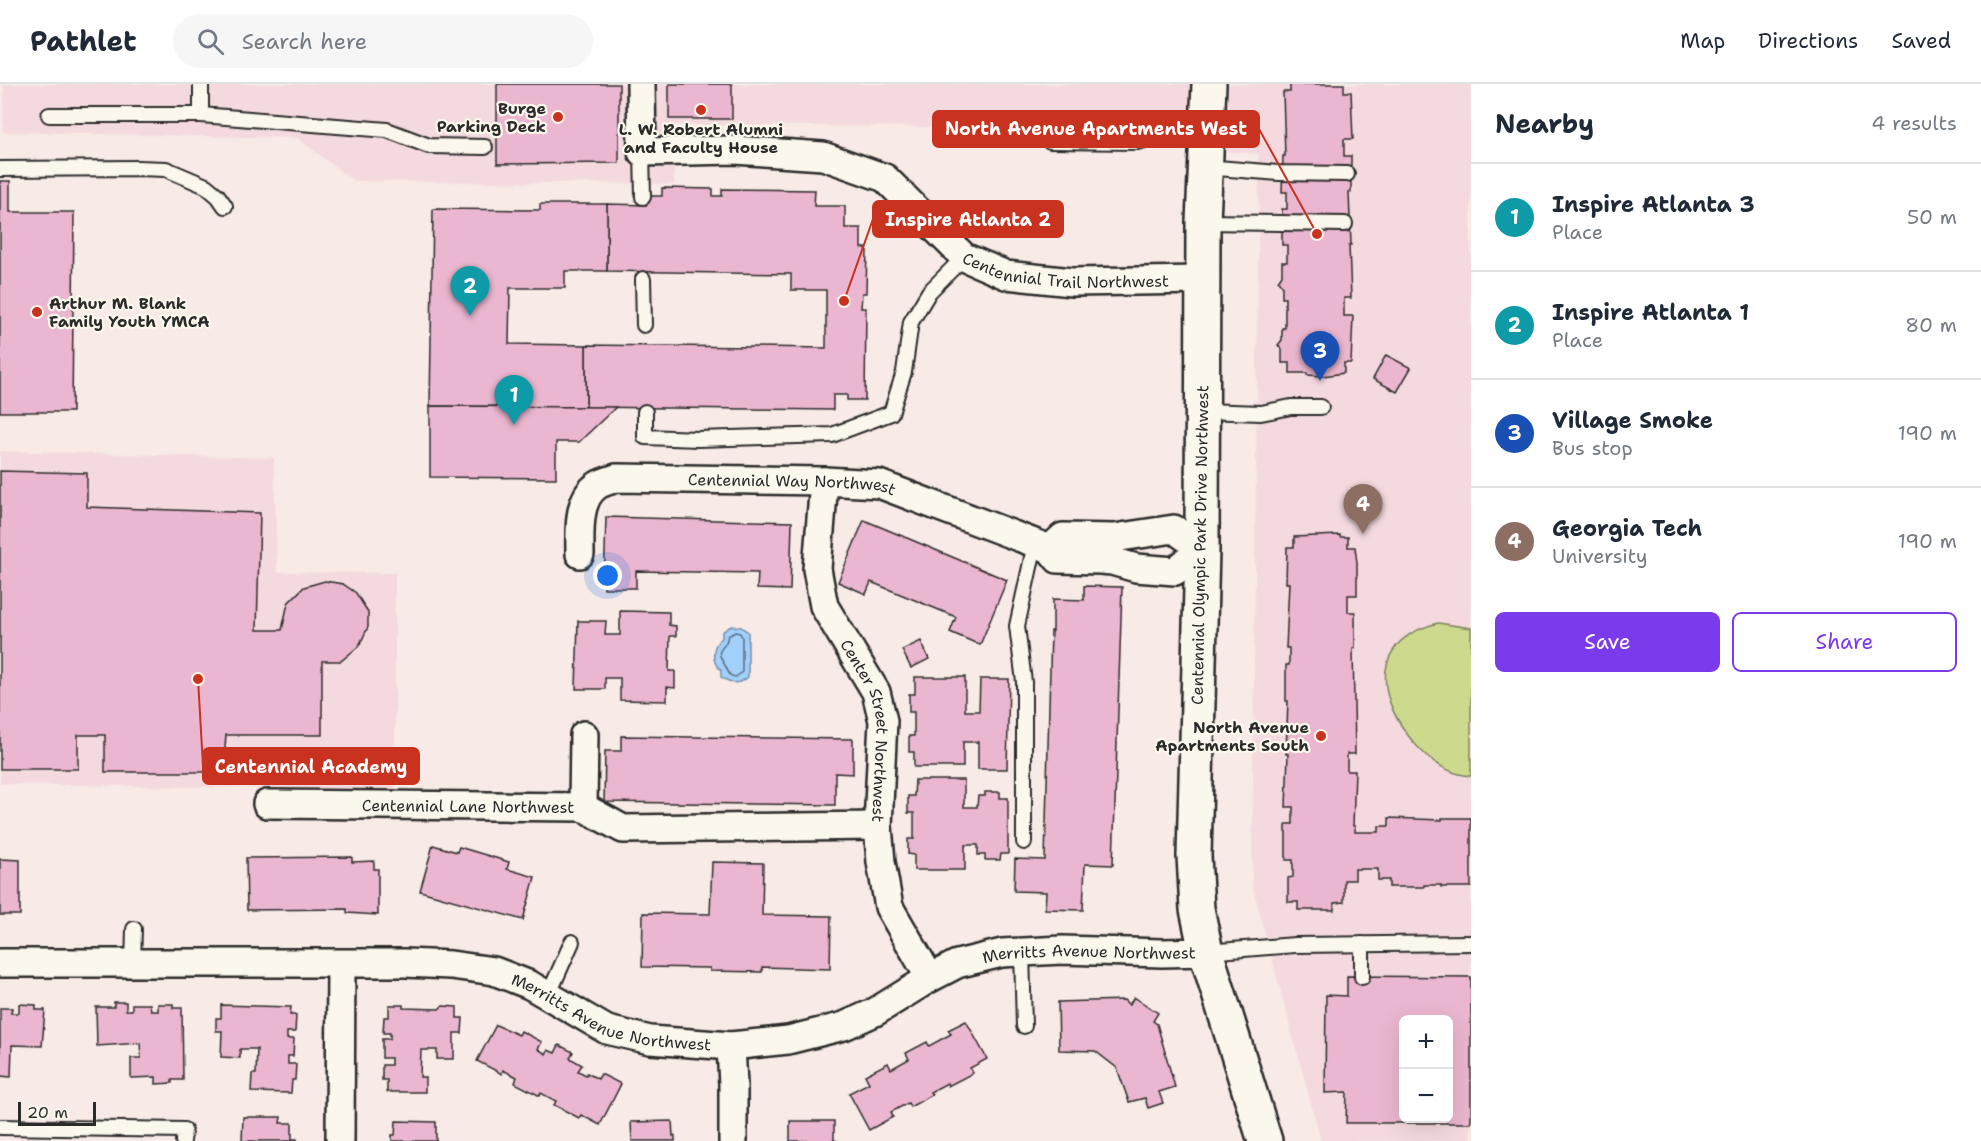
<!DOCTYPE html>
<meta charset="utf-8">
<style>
:root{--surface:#fff;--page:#f6f6f7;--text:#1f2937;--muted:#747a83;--line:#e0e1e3;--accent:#7c3aed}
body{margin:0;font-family:"Shantell Sans",sans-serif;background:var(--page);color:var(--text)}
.controls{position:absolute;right:18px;bottom:18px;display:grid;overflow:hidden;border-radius:9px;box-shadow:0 6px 24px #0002}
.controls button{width:54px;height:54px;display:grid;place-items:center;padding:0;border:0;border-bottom:2px solid var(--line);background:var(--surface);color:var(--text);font:30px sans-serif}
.scale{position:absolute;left:18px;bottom:15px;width:78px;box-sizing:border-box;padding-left:6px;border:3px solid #2b2b2b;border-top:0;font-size:16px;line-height:21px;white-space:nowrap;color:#2b2b2b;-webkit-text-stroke:4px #fbf7ec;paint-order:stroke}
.you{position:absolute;left:608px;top:492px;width:21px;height:21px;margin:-15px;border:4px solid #fff;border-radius:50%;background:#1a73e8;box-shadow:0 0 0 9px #1a73e833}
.badge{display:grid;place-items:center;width:39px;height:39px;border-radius:50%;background:var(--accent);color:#fff;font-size:20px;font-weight:700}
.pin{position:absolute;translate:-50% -50px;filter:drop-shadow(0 2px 3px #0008)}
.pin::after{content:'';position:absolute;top:32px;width:21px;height:18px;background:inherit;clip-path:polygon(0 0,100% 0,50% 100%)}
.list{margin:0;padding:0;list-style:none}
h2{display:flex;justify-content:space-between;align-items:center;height:78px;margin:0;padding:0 24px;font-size:26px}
h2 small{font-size:20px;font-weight:400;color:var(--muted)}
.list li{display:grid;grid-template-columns:39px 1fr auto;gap:18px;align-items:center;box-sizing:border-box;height:108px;padding:0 24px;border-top:2px solid var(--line)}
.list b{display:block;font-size:22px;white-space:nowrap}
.list p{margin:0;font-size:20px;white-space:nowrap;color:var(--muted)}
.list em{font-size:20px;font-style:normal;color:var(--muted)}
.actions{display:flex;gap:12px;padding:18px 24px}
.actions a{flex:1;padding:14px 0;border:2px solid var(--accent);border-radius:9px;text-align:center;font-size:21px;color:var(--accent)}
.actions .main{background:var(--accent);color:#fff}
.icon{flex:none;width:33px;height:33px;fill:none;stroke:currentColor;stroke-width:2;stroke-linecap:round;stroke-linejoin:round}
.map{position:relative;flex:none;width:1471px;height:1057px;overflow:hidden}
header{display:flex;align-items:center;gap:36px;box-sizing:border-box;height:84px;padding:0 30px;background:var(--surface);border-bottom:2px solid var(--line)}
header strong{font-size:28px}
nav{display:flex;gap:33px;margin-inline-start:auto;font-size:21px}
.search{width:420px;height:54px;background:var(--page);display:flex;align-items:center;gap:15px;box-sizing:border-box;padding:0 21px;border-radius:33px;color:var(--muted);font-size:22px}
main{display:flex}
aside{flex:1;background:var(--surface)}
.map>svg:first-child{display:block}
</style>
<header>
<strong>Pathlet</strong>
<div class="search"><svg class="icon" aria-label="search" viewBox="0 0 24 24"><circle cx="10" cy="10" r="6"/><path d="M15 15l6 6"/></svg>Search here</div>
<nav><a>Map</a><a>Directions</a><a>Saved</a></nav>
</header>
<main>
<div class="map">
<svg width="1471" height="1057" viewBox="0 0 1471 1057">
<rect width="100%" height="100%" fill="#f8eae6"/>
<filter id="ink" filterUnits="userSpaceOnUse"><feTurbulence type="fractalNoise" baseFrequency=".0167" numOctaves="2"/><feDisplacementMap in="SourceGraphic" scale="12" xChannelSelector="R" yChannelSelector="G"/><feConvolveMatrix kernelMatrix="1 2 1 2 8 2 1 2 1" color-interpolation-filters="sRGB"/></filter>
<g filter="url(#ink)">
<g fill="#f4dadf" fill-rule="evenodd">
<path d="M4 0H1471V1057H1321L1252 801 1259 70 940 43 675 41 674 100 354 97 297 54 3 48ZM1404 936H1448V1034H1404Z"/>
<polygon points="0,367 274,374 277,488 395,489 395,706 0,700"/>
</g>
<path fill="#cdda8e" stroke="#7c825c" stroke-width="1.5" d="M1438 539 1471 544V692C1445 690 1425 673 1410 654 1374 608 1373 555 1438 539Z"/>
<path fill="#a2d0fd" stroke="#728ea9" stroke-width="1.5" d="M731 542 741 543 748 548V593C738 602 731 599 721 593V586C711 578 711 562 722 554V548Z"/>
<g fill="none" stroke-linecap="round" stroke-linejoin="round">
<path stroke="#5b6d7f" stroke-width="1.5" d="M735 548 740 549 742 553V588L736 593C728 592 730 590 726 583 712 560 724 571 728 552Z"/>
</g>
<g fill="#ebb6cf" stroke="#2b2b2b" stroke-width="1.5" fill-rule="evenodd">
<polygon points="497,0 619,0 619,79 497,80"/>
<rect x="669" y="0" width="63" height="35"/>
<polygon points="1290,0 1344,0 1344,8 1351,8 1353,55 1344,55 1344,72 1351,72 1351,108 1349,108 1351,161 1349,161 1351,214 1344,214 1344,232 1353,232 1351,279 1344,279 1344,289 1323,292 1307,291 1307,289 1290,289 1290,279 1282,279 1282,266 1278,261 1282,256 1282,244 1285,244 1285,214 1282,214 1282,201 1278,197 1282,191 1282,178 1287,178 1287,161 1282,161 1282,125 1287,125 1287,108 1282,108 1283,72 1285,72 1283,8 1290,8"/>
<polygon points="0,97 10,97 10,128 74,128 72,328 0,328"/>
<polygon points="662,104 713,105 713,112 722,112 722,105 815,106 814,122 845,122 845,144 861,144 861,164 867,164 866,209 862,209 861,224 866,224 865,316 847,316 847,311 833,311 833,326 586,323 586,261 826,264 826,206 791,206 791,190 607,187 607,120 647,121 647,112 662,112"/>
<polygon points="540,120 607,120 607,187 565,187 565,204 510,204 509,260 586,261 586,323 430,322 433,125 540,126"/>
<polygon points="1386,271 1411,284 1397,308 1373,295"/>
<polygon points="430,322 616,323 579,358 556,358 556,394 430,393"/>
<polygon points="0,387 87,389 87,423 260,429 257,546 282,546 288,519 304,503 325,497 343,500 356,509 368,528 368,543 359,562 341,577 322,577 322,651 226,651 223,688 105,688 105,651 78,651 78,685 0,685"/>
<polygon points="606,433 792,438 790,506 757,505 758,489 636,487 636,504 604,504"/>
<polygon points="864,436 1007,496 980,561 950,548 956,533 871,498 866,510 838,498"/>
<polygon points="1340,451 1340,453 1348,453 1348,463 1355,463 1357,479 1357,511 1348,511 1348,528 1355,528 1355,564 1353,564 1355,670 1347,670 1347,687 1355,687 1353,742 1355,742 1355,748 1379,748 1379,742 1389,742 1389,734 1442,736 1442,734 1471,734 1471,803 1441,803 1441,801 1424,801 1424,803 1389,803 1389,796 1378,796 1378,785 1355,785 1355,796 1344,796 1344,818 1334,819 1334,826 1298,826 1298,818 1288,818 1288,794 1293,793 1293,776 1286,776 1286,740 1293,740 1293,723 1286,723 1288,670 1286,670 1288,617 1286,617 1286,581 1289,581 1289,564 1286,564 1289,499 1286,499 1287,463 1294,463 1294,453"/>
<polygon points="1084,502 1122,503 1113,781 1085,780 1083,826 1045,825 1046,808 1014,807 1015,775 1045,776 1051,547 1053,547 1053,515 1084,516"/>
<polygon points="620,527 669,528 669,541 676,542 676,552 670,552 669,587 675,587 675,604 667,603 667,617 620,616 620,594 605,594 605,605 576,605 578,537 606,537 605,551 620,551"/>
<polygon points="921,557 929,575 911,584 902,566"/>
<polygon points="915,593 965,593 965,627 979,627 980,595 1009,595 1007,685 978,685 978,658 963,658 963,683 914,683 914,668 909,668 909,652 914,652 914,628 909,628 909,610 915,610"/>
<polygon points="621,652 853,655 853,690 835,689 835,721 604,718 605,667 621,667"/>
<polygon points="915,696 964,696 964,723 977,723 978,712 985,712 985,708 1000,708 1000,714 1008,714 1008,770 1001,770 1000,776 985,776 985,771 978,771 978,761 965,761 965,786 914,786 914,771 908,770 908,755 914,755 914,729 908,729 908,712 914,712"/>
<polygon points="433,761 457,768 459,763 509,778 507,785 535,793 523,836 420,807"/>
<polygon points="352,773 352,778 374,777 374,785 378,785 378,831 347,829 347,825 247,826 246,774"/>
<polygon points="0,775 20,776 20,831 0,831"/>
<polygon points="712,778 763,779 762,831 831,832 830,885 762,883 762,888 710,887 710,884 642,883 643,829 710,830"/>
<path d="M1347 892 1471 893V1039H1346L1347 1008 1325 1009 1326 911 1347 912ZM1404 936H1448V1034H1404Z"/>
<polygon points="1134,913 1158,929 1153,937 1157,940 1175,1003 1159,1008 1163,1019 1148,1024 1145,1014 1129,1018 1117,984 1095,967 1059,966 1058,918 1124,916 1129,921"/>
<polygon points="114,918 126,918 126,926 132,926 132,920 150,920 151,927 158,927 158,920 173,920 173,924 182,924 183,996 172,996 172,999 156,1000 156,993 131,994 131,974 141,974 140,959 97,962 96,923 114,923"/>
<polygon points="19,920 36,921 36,926 45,926 42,962 12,961 11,993 0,992 0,924 12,924 11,929 19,929"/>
<polygon points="221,921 291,923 290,931 296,931 295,948 287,948 287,955 294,955 293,972 288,972 288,980 296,980 295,996 292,996 291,1009 251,1008 252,990 256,990 257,965 240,965 240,974 221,973 222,947 216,947 216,934 221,934"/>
<polygon points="389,921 403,921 403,924 439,925 442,922 457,923 457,934 463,934 462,949 454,949 454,975 437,975 437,966 421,966 420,993 425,993 425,1008 387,1008 387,996 382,996 382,981 391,981 391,974 382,974 382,955 390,955 390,949 383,949 384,933 389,933"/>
<polygon points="966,937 987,975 970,984 973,989 948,1002 947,999 930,1008 932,1011 910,1023 908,1019 891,1028 893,1033 869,1046 849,1009 869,999 865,991 888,979 891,985 909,975 906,969 927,958 929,962 951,950 948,946"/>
<polygon points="496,941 519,951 521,947 542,958 538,965 546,970 548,966 555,969 559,961 573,968 570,974 582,981 578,987 586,991 587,989 598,995 601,990 621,1000 600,1041 581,1031 579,1034 554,1021 556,1017 541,1009 540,1012 515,999 517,993 503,986 502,990 477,977"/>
<polygon points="243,1033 281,1033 280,1039 292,1039 292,1055 297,1055 297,1057 242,1057"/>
<polygon points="396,1037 436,1038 436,1057 392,1057 392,1051 395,1051"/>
<polygon points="672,1037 673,1052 675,1052 675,1057 632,1057 631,1038"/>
<polygon points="790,1037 834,1037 834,1056 838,1057 790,1057"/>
</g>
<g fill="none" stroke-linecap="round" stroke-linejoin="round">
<g stroke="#2b2b2b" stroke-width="18">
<g id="lane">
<polyline points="49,31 201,31 387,46 429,62 485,63"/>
<polyline points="201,31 201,0"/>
<polyline points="1050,57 1137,58 1165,51 1206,34"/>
<polyline points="642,68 643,113"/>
<polyline points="1205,83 1279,89 1347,90"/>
<polyline points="0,85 138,84 166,85 206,102 218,112 225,122"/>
<polyline points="1203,138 1345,140"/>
<polyline points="643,195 644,241"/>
<polyline points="1203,327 1261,329 1291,323 1321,323"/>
<polyline points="645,328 645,353 698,355 832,351 891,329 904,288 911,238 929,208 964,173"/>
<polyline points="1024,758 1024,598 1017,542 1035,460"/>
<polyline points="1362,860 1362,893"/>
<polyline points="1022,868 1024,942"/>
<polyline points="1206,868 1295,861 1471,859"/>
<polyline points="133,880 134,845"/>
<polyline points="548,912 572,858"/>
<polyline points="0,1043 184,1046 183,1057"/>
</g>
</g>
<g stroke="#2b2b2b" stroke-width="32">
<g id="street">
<path id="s1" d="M641 0 642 68 735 66 823 72 885 94 964 173 1006 191 1072 198 1203 196"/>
<path id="s2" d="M824 397 817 485 824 522 876 608 883 637 878 742 881 778 889 823 930 894"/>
<path id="s3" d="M580 470C580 448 577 414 598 401 603 398 611 396 616 394L824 397 879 400 1050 465 1058 475 1100 476 1112 477 1136 484 1175 487 1202 465 1174 445 1114 454 1063 453 1050 465"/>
<path id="s4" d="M267 720 583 723 623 745 878 742"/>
<polyline points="583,723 584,651"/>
<path id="s5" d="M0 879H405L451 881 494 887 530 901 607 946 650 956 731 962 788 956 844 942 875 928 930 894 957 880 1002 869 1062 866 1162 869 1206 868"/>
<polyline points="731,962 733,1001 733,1057"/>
<polyline points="340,1057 341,880"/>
</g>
</g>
<g stroke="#2b2b2b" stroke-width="38">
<polyline id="secondary" points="1209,0 1203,138 1202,465 1194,772 1197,825 1206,868 1265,1057"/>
</g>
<use href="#lane" stroke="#fbf7ec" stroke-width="14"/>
<use href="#street" stroke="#fbf7ec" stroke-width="27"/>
<use href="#secondary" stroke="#fbf7ec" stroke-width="33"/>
</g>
</g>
<g fill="#c8321e" stroke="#fbf7ec" stroke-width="2">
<circle cx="701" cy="26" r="6"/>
<circle cx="558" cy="33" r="6"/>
<circle cx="37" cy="228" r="6"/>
<circle cx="1321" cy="652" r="6"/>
</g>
<g text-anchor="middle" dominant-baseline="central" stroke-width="4.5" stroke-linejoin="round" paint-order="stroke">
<g font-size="16" font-weight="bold" fill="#2b2b2b" stroke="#fbf7ec" text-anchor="end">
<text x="546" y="24">Burge<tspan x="546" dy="18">Parking Deck</tspan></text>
<text x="701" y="45" text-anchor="middle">L. W. Robert Alumni<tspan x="701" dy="18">and Faculty House</tspan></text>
<text x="49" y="219" text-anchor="start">Arthur M. Blank<tspan x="49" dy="18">Family Youth YMCA</tspan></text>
<text x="1309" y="643">North Avenue<tspan x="1309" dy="18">Apartments South</tspan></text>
</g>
<g font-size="16" fill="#2b2b2b" stroke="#fbf7ec">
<text stroke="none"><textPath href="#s1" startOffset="531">Centennial Trail Northwest</textPath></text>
<text stroke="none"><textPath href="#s3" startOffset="270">Centennial Way Northwest</textPath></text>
<text transform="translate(1200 461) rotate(-89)">Centennial Olympic Park Drive Northwest</text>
<text stroke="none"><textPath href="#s2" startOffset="262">Center Street Northwest</textPath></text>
<text stroke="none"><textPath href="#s4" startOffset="201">Centennial Lane Northwest</textPath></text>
<text stroke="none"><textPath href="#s5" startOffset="1125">Merritts Avenue Northwest</textPath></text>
<text stroke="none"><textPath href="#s5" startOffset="621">Merritts Avenue Northwest</textPath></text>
</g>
</g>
<path fill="none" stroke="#c8321e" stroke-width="2" d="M1317 150L1259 45M844 217L873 135M198 595L203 682"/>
<g fill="#c8321e" stroke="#fbf7ec" stroke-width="2">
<circle cx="1317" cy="150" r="6"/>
<circle cx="844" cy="217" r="6"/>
<circle cx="198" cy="595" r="6"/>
</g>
<g fill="#c8321e" stroke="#c8321e" stroke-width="2">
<rect x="933" y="27" width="326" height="36" rx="6"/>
<rect x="873" y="117" width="190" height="36" rx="6"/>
<rect x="203" y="664" width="216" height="36" rx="6"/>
</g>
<g font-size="18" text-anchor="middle" font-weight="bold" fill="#fff">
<text x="1096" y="51">North Avenue Apartments West</text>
<text x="968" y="142">Inspire Atlanta 2</text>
<text x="311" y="689">Centennial Academy</text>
</g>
</svg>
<div class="controls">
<button>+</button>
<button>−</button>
</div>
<div class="scale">20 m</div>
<div class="you"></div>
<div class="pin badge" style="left:514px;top:341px;background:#0f9aa8">1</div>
<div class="pin badge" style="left:470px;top:232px;background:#0f9aa8">2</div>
<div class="pin badge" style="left:1320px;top:297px;background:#1a4fb4">3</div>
<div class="pin badge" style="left:1363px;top:450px;background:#8d6e63">4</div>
</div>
<aside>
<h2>Nearby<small>4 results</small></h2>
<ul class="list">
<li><span class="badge" style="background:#0f9aa8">1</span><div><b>Inspire Atlanta 3</b><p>Place</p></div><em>50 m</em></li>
<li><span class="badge" style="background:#0f9aa8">2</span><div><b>Inspire Atlanta 1</b><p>Place</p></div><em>80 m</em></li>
<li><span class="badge" style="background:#1a4fb4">3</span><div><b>Village Smoke</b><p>Bus stop</p></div><em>190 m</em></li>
<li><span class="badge" style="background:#8d6e63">4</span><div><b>Georgia Tech</b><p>University</p></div><em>190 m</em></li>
</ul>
<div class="actions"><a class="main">Save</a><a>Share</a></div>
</aside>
</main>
